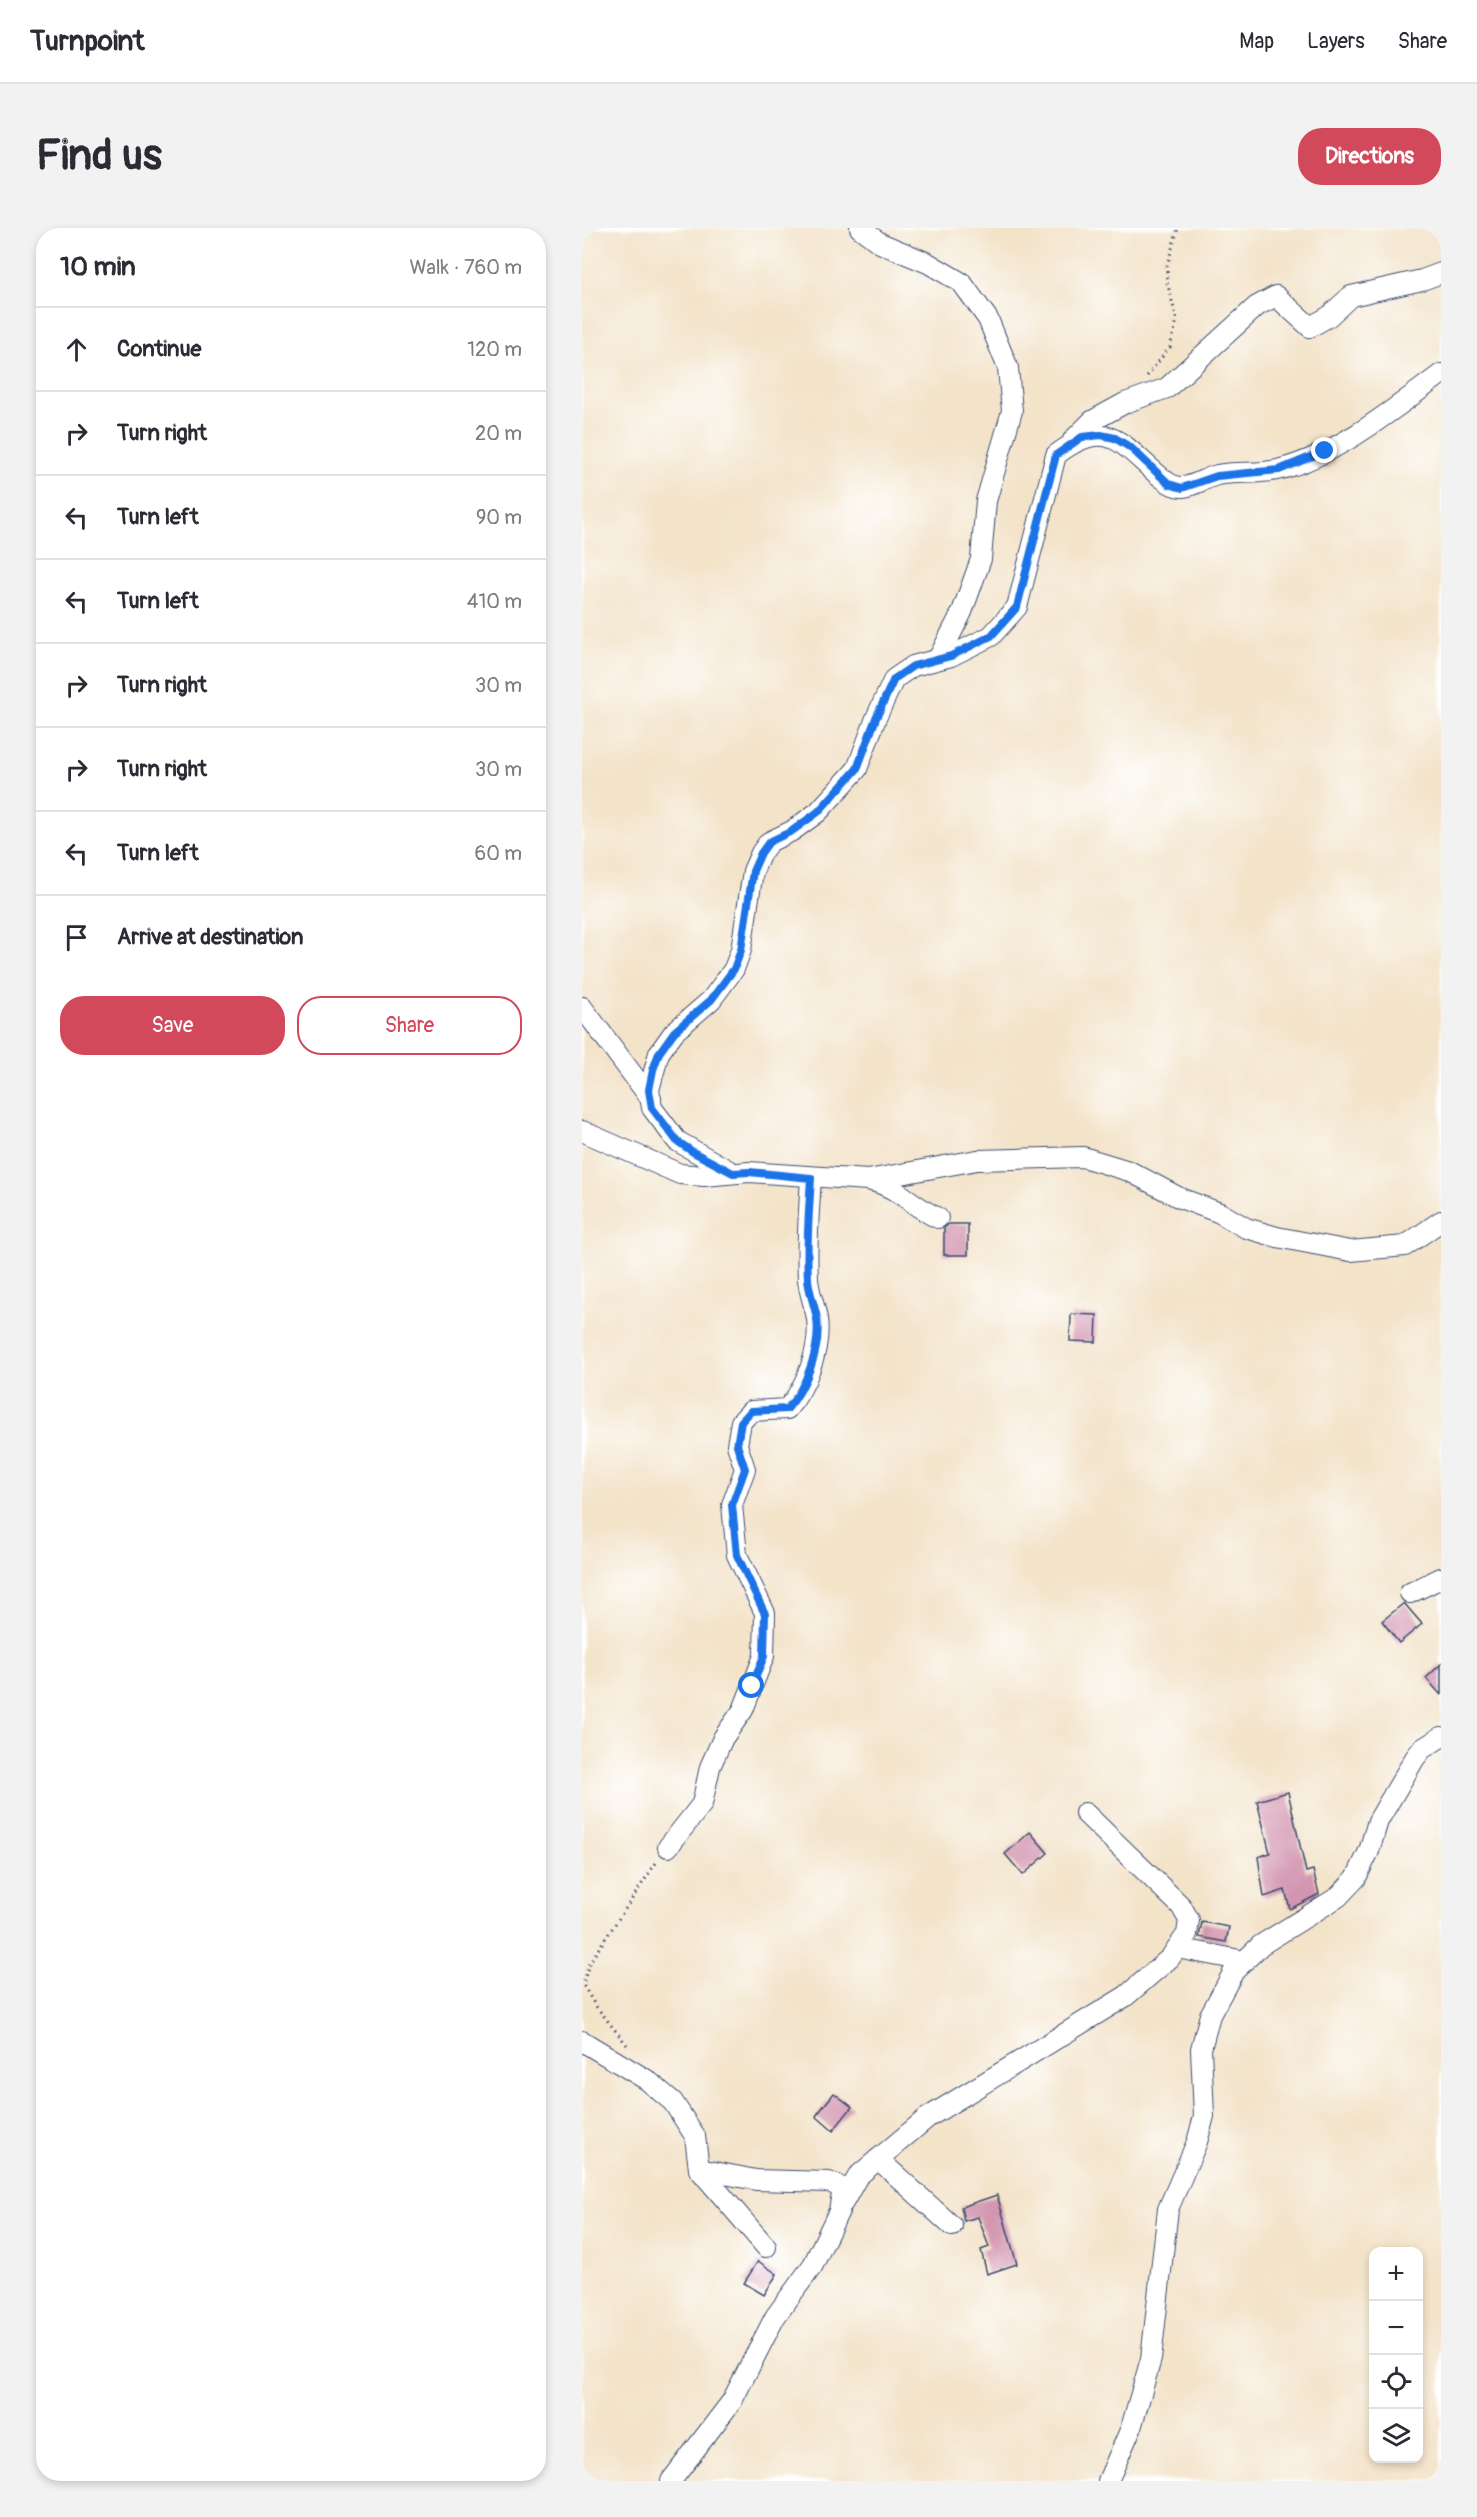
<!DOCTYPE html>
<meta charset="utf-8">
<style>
:root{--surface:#fff;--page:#f2f2f3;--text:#2b2b33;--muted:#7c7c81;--line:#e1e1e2;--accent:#d1495b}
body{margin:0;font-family:Pangolin,sans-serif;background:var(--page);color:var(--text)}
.controls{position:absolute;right:18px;bottom:18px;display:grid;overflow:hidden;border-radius:12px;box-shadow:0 3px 9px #0003}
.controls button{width:54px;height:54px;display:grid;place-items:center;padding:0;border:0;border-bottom:2px solid var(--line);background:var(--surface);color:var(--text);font:30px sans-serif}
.stop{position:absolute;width:18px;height:18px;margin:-14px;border:4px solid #1a73e8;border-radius:50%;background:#fff}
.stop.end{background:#1a73e8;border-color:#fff;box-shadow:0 2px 6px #0008}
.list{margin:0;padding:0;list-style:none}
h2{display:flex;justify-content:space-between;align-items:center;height:78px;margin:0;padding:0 24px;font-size:26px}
h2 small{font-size:20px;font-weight:400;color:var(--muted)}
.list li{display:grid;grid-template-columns:39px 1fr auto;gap:18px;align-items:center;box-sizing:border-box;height:84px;padding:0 24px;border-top:2px solid var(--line)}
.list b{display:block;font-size:22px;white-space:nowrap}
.list em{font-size:20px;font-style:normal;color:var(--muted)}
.actions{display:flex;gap:12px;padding:18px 24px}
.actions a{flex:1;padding:14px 0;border:2px solid var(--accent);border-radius:24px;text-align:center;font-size:21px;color:var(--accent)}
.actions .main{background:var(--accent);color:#fff}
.icon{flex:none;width:33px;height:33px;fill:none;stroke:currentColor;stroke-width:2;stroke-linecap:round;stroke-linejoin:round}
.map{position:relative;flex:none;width:859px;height:2253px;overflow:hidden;border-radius:24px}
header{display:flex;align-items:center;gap:36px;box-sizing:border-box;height:84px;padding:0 30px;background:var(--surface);border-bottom:2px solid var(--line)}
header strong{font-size:28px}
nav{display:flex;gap:33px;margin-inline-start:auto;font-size:21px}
.intro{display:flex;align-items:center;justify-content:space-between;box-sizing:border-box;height:144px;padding:0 36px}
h1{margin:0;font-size:42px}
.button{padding:15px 27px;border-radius:24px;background:var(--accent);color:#fff;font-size:21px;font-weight:700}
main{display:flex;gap:36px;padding:0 36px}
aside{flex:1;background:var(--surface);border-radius:24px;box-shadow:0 3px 9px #0003}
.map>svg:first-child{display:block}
</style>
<header>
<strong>Turnpoint</strong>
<nav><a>Map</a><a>Layers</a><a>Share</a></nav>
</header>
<div class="intro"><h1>Find us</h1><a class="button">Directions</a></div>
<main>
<aside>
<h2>10 min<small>Walk · 760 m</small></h2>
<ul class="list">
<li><svg class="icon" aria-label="ahead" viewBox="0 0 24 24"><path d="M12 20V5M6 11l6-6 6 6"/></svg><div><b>Continue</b></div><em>120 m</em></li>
<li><svg class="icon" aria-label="right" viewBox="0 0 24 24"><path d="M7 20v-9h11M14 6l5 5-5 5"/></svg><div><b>Turn right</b></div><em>20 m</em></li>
<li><svg class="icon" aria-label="left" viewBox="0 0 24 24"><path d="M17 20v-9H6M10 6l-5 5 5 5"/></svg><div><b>Turn left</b></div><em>90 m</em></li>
<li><svg class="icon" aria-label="left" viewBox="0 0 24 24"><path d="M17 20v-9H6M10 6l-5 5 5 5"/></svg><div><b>Turn left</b></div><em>410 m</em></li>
<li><svg class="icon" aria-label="right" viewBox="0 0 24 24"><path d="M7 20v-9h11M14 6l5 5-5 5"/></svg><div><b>Turn right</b></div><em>30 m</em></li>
<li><svg class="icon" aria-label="right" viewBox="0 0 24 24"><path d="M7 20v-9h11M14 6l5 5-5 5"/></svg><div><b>Turn right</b></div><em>30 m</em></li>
<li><svg class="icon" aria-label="left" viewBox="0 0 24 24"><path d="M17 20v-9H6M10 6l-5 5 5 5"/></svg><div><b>Turn left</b></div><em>60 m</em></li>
<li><svg class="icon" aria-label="arrive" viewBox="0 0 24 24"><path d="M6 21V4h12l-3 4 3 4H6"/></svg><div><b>Arrive at destination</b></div></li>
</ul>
<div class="actions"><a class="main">Save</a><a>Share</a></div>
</aside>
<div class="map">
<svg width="859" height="2253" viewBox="0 0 859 2253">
<rect width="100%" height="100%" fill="#fff"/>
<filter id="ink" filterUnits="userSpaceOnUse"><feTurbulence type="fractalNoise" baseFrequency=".0167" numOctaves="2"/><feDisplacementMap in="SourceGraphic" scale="12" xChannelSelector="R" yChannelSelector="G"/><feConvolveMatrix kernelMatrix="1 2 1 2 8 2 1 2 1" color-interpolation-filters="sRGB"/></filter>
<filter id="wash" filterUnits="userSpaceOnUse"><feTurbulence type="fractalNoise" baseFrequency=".008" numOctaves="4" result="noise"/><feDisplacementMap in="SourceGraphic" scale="24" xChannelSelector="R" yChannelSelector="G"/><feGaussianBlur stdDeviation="1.35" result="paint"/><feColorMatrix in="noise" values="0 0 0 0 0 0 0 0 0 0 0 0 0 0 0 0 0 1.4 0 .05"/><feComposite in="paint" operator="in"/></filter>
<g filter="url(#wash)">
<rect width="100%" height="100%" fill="#f3e3c9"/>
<g id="blocks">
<g fill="#d396b1">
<polygon points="367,996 386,996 386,1027 362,1027 362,1000"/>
<polygon points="489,1086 515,1087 514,1114 488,1113"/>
<polygon points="822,1375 840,1396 817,1415 800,1393"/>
<polygon points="859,1436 859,1467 844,1450"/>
<polygon points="706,1564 724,1644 731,1642 737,1666 708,1681 703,1662 682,1669 676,1629 688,1625 675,1573"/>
<polygon points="448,1604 466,1625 441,1647 423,1626"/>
<polygon points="620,1694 647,1699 644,1714 617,1709"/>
<polygon points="252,1865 270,1879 251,1903 234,1888"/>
<polygon points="415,1967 435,2036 405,2046 399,2022 407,2019 396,1989 382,1993 379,1979"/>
<polygon points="176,2033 195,2046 182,2067 162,2055"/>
</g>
</g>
</g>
<g filter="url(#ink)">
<use href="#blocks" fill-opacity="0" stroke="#3b4a6e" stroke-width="1.5"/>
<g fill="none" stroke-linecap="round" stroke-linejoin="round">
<g stroke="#3b4a6e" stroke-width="22">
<g id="minor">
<polyline points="278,0 298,15 346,35 380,55 406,91 426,140 430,183 404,273 399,331 380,384 356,431"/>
<polyline points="491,212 510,193 543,175 585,160 675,78 694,68 728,99 746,89 769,68 840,52 859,45"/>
<polyline points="0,779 69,871"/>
<polyline points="0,903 98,946 122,948 167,944 286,952 395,932 501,929 547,943 598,970 638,985 664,1000 695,1009 768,1023 823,1018 859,993"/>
<path d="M151 945 95 913 70 880 67 862 77 825 92 804 129 772 152 741 159 722 171 643 179 625 187 614 210 603 236 584 275 541 294 490 312 451 331 438 369 428 409 408 435 379 474 227C527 186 540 218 580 250 586 255 593 260 601 259 612 258 624 250 635 247 656 243 679 247 699 241 755 227 813 180 859 146"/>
<path d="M289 953C315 958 331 979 356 990"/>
<polyline points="828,1365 859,1350"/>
<path d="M86 1619 120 1576 128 1539 141 1510 161 1482 182 1428 183 1385 155 1327 150 1277 163 1241 155 1217 159 1194 169 1183 205 1181C224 1160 239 1120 235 1091 233 1078 227 1065 226 1051 224 1017 227 983 229 950"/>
<polyline points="595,1720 663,1733"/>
<polyline points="0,1813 65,1852 91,1874 113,1908 117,1941 174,1952 247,1954 261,1960 257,1983 231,2037 193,2089 150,2173 89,2253"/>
<polyline points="296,1931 370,1998"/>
<polyline points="117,1941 184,2019"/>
<polyline points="261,1975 276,1948 345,1890 544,1768 588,1730 605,1706 607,1692 599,1678 503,1585"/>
<polyline points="526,2253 549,2200 569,2131 586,1981 615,1914 622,1888 619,1821 628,1787 652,1743 679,1717 756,1669 774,1650 787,1623 796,1593 833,1530 840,1521 859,1509"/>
</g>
</g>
<g stroke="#3b4a6e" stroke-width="3" stroke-dasharray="1.5 4.5" stroke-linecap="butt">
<polyline points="565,148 588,119 595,92 585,54 585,38 596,0"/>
<polyline points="45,1817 13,1777 1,1757 7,1735 76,1632"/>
</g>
<use href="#minor" stroke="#fff" stroke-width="20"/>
</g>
</g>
<g fill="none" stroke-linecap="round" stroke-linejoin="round" filter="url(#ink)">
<path stroke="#1a73e8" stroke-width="8" d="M170 1458 182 1428 183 1386 155 1327 150 1277 163 1241 155 1217 159 1194 169 1183 205 1181C224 1160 239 1120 235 1091 233 1078 227 1065 226 1051 224 1017 227 983 229 950L167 944 151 945 111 924 95 913 70 880 67 862 71 842 77 825 92 804 129 772 152 741 159 722 171 643 179 625 187 614 210 603 236 584 275 541 294 490 312 451 331 438 369 428 409 408 435 379 474 227 500 209 519 207 533 210 549 220 587 256 600 260 635 248 697 242 743 223"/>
</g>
</svg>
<div class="controls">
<button>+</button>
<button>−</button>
<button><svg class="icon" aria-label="locate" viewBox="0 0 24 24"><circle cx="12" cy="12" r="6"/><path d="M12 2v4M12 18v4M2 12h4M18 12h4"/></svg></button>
<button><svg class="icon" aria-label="layers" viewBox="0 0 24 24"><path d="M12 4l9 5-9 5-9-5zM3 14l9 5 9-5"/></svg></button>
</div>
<div class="stop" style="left:170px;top:1458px"></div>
<div class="stop end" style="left:743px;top:223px"></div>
</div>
</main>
